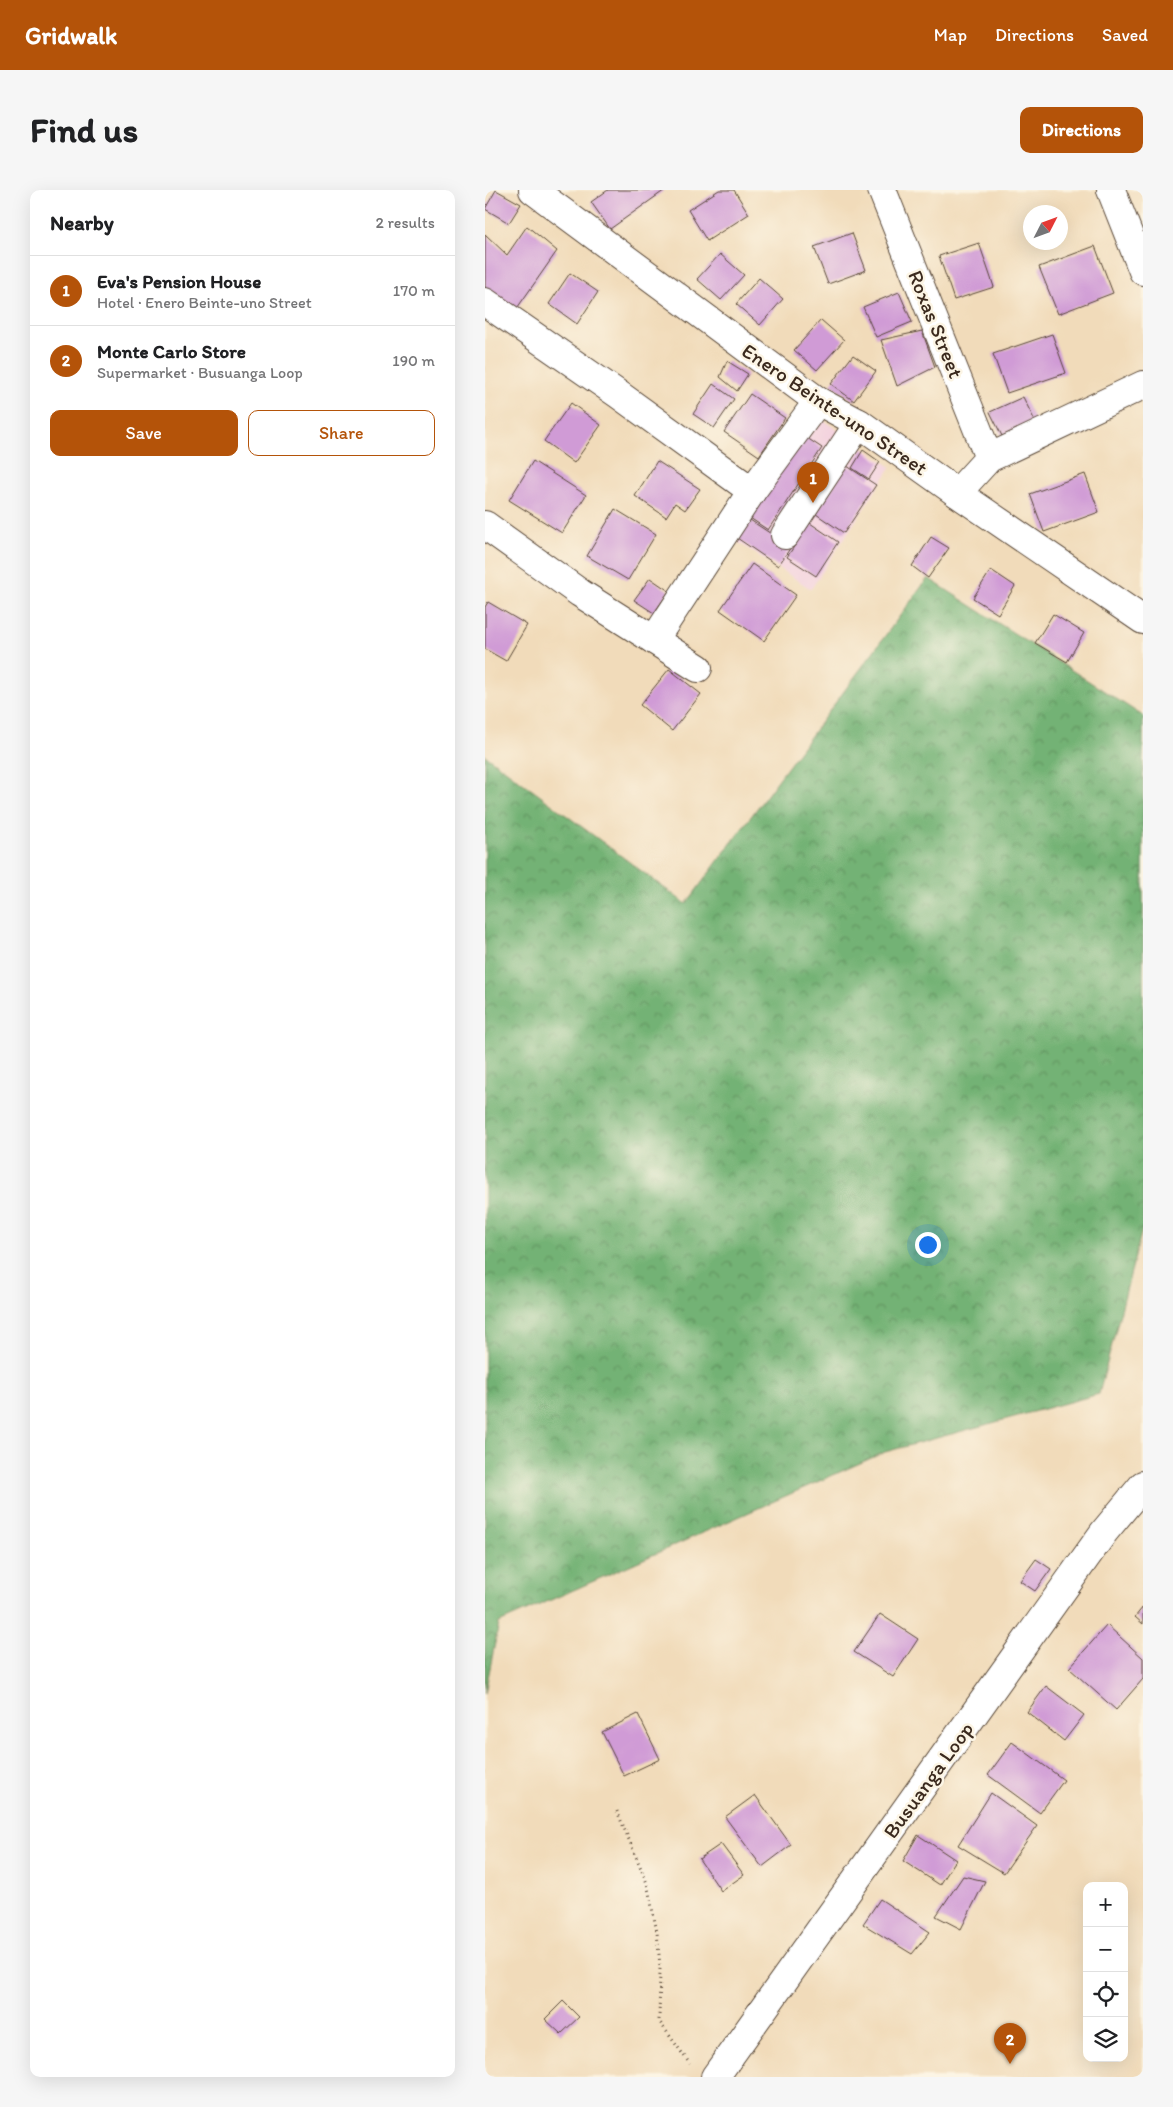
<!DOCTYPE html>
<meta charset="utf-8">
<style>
:root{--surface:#fff;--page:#f6f6f6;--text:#202124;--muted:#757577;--line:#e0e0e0;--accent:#b45309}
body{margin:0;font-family:Itim,sans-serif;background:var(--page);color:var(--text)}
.controls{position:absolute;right:15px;bottom:15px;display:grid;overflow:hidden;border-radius:10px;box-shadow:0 5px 20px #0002}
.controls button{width:45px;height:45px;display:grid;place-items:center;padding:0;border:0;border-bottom:1px solid var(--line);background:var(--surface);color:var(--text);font:25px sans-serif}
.compass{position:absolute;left:538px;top:15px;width:45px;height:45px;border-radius:50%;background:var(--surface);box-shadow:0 5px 20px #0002;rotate:48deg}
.you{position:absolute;left:442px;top:1054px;width:18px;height:18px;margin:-12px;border:4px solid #fff;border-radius:50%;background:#1a73e8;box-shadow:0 0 0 8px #1a73e833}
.badge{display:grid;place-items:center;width:32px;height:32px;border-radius:50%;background:var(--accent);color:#fff;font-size:16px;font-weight:700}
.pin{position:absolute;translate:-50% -41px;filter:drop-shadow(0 1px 2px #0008)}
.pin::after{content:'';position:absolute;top:26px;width:18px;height:15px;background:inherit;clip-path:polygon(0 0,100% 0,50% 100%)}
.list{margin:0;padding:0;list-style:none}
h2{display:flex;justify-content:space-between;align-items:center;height:65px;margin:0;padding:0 20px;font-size:21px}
h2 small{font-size:16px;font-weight:400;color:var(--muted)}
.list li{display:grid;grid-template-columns:32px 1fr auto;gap:15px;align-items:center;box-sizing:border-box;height:70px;padding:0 20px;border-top:1px solid var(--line)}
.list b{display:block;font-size:19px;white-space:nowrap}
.list p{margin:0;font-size:16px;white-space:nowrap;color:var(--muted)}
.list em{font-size:16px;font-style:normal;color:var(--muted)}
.actions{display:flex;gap:10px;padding:15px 20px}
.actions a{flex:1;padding:11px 0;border:1px solid var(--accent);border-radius:10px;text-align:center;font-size:18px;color:var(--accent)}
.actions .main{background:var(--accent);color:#fff}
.icon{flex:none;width:28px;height:28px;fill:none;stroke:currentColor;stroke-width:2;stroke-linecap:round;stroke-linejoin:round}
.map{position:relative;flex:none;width:658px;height:1887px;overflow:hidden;border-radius:10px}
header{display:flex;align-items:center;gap:30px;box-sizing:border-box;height:70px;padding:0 25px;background:var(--accent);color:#fff}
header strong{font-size:24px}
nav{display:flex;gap:28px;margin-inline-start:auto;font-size:18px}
.intro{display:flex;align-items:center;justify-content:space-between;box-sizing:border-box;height:120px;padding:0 30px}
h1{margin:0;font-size:35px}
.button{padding:12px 22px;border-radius:10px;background:var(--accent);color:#fff;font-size:18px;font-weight:700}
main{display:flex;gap:30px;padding:0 30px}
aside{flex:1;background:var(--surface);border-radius:10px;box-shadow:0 5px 20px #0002}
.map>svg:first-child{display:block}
</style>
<header>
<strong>Gridwalk</strong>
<nav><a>Map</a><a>Directions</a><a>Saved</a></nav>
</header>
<div class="intro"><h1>Find us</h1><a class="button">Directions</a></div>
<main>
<aside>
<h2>Nearby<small>2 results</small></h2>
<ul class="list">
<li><span class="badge">1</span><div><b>Eva's Pension House</b><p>Hotel · Enero Beinte-uno Street</p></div><em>170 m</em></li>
<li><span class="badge">2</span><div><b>Monte Carlo Store</b><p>Supermarket · Busuanga Loop</p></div><em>190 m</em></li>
</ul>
<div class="actions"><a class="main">Save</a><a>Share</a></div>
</aside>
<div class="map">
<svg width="658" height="1887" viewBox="0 0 658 1887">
<defs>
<pattern id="forest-crowns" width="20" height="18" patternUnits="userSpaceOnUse" patternTransform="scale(1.25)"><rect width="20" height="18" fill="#73b274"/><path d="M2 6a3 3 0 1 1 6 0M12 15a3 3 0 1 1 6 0" fill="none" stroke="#60915f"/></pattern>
</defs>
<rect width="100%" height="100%" fill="#fcf5e5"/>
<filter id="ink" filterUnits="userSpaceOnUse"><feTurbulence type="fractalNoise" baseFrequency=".02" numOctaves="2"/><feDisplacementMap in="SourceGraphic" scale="10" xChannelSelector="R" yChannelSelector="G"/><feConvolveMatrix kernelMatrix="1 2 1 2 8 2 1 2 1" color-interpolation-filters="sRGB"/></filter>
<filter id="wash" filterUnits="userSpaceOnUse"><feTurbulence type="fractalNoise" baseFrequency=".0096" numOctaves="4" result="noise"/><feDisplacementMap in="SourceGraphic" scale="20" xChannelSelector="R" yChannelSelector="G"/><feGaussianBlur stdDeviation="1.12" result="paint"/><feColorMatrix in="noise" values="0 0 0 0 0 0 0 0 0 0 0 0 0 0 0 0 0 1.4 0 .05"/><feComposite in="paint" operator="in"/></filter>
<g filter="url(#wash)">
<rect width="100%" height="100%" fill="#f1dbba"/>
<polygon fill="#f3cfde" points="332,226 406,277 326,399 248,349"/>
<polygon fill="url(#forest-crowns)" stroke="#576e49" points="443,388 658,526 658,1036 614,1204 400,1262 14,1433 0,1503 0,565 201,714"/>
<g id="blocks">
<g fill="#d09bd6">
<polygon points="11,0 36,14 24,33 0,19"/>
<polygon points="123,0 180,0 125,39 106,12"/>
<polygon points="234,0 249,0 264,24 222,51 203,20"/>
<polygon points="42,36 72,61 28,124 0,99 0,44 22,65"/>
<polygon points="367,43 381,80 343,94 329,57"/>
<polygon points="494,53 509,97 469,110 454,66"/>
<polygon points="610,56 628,103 573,124 554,77"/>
<polygon points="235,64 259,85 236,110 212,89"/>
<polygon points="85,83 113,102 92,134 64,114"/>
<polygon points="274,88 298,109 275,135 251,114"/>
<polygon points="414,102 427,132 391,147 378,117"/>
<polygon points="336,130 359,150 332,180 309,160"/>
<polygon points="437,141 450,177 412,196 396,150"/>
<polygon points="567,144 581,183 522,203 508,164"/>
<polygon points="368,165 391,181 369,211 346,194"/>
<polygon points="242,171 263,184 252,201 235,187"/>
<polygon points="228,194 249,209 229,238 208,224"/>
<polygon points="265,204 300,228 274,266 239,242"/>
<polygon points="538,207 553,237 520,252 505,222"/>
<polygon points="86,213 116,235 89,273 59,251"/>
<polygon points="319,246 337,258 283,340 265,328"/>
<polygon points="378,260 395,272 384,289 367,278"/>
<polygon points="48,271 101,305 77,343 24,310"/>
<polygon points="172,271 215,299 200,320 190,313 181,327 150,306"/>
<polygon points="362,276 391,295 359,343 331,324"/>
<polygon points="600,284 614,322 559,342 545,304"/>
<polygon points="130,319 171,344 143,390 102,366"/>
<polygon points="265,330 306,357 293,376 252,348"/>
<polygon points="325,333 353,352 331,386 302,367"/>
<polygon points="446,347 464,358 443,388 427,376"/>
<polygon points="267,374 311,405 279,451 235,420"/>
<polygon points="506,380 530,396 513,424 488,408"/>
<polygon points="165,388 184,401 169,423 149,410"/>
<polygon points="3,412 42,435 21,471 0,459 0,417"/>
<polygon points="568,424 599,443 582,472 550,453"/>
<polygon points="184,479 216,504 187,541 155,515"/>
<polygon points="551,1369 566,1379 550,1401 535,1391"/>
<polygon points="658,1417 658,1434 650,1427"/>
<polygon points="395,1424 433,1449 408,1487 369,1462"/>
<polygon points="622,1435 658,1468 658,1489 631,1520 584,1478"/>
<polygon points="561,1496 599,1525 579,1551 542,1522"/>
<polygon points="153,1524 175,1569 139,1586 117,1542"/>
<polygon points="527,1552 579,1590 555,1623 503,1585"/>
<polygon points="506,1603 552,1636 519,1683 473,1655"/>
<polygon points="270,1605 306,1655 277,1677 240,1627"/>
<polygon points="433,1645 471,1670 455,1695 418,1671"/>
<polygon points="236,1654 259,1685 236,1701 214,1669"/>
<polygon points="478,1686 500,1691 476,1739 451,1726"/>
<polygon points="395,1709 445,1742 427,1764 378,1734"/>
<polygon points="78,1811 94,1827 76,1844 60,1829"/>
</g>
</g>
</g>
<g filter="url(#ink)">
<use href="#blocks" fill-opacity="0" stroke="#564535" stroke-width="1"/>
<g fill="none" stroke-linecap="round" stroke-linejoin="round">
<g stroke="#564535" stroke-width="30">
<g id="minor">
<polyline points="48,0 333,211 374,233 472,303 658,430"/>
<polyline points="397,0 504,268"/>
<polyline points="626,0 658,81"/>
<polyline points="0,112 133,204 267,301"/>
<polyline points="472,303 504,268 658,195"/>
<polyline points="0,335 95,403 213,478"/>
<polyline points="300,345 374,233"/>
<polyline points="169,450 267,301 333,211"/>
</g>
</g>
<g stroke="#564535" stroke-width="30">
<polyline id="major" points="230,1887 619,1342 658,1295"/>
</g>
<polyline stroke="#564535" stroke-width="3" stroke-dasharray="1 4" stroke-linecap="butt" points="132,1621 162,1693 172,1742 175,1776 174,1831 205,1874"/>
<use href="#minor" stroke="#fff" stroke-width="28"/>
<use href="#major" stroke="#fff" stroke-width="28"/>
</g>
</g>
<g text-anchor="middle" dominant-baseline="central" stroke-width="5" stroke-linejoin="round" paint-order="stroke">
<g font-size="21" fill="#3b2a1e" stroke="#fcf5e5">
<text transform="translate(451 134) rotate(68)">Roxas Street</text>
<text transform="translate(350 219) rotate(34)">Enero Beinte-uno Street</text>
<text transform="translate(443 1590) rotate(-54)">Busuanga Loop</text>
</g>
</g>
</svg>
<div class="controls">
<button>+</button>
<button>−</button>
<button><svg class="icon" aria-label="locate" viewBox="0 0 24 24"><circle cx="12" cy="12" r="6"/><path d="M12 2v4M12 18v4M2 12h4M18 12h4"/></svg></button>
<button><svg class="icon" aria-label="layers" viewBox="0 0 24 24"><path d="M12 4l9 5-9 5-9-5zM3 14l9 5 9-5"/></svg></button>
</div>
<svg class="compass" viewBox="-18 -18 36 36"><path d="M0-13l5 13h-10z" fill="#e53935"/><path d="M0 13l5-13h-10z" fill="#757577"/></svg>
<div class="you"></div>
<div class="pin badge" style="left:328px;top:313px">1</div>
<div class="pin badge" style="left:525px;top:1874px">2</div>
</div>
</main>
